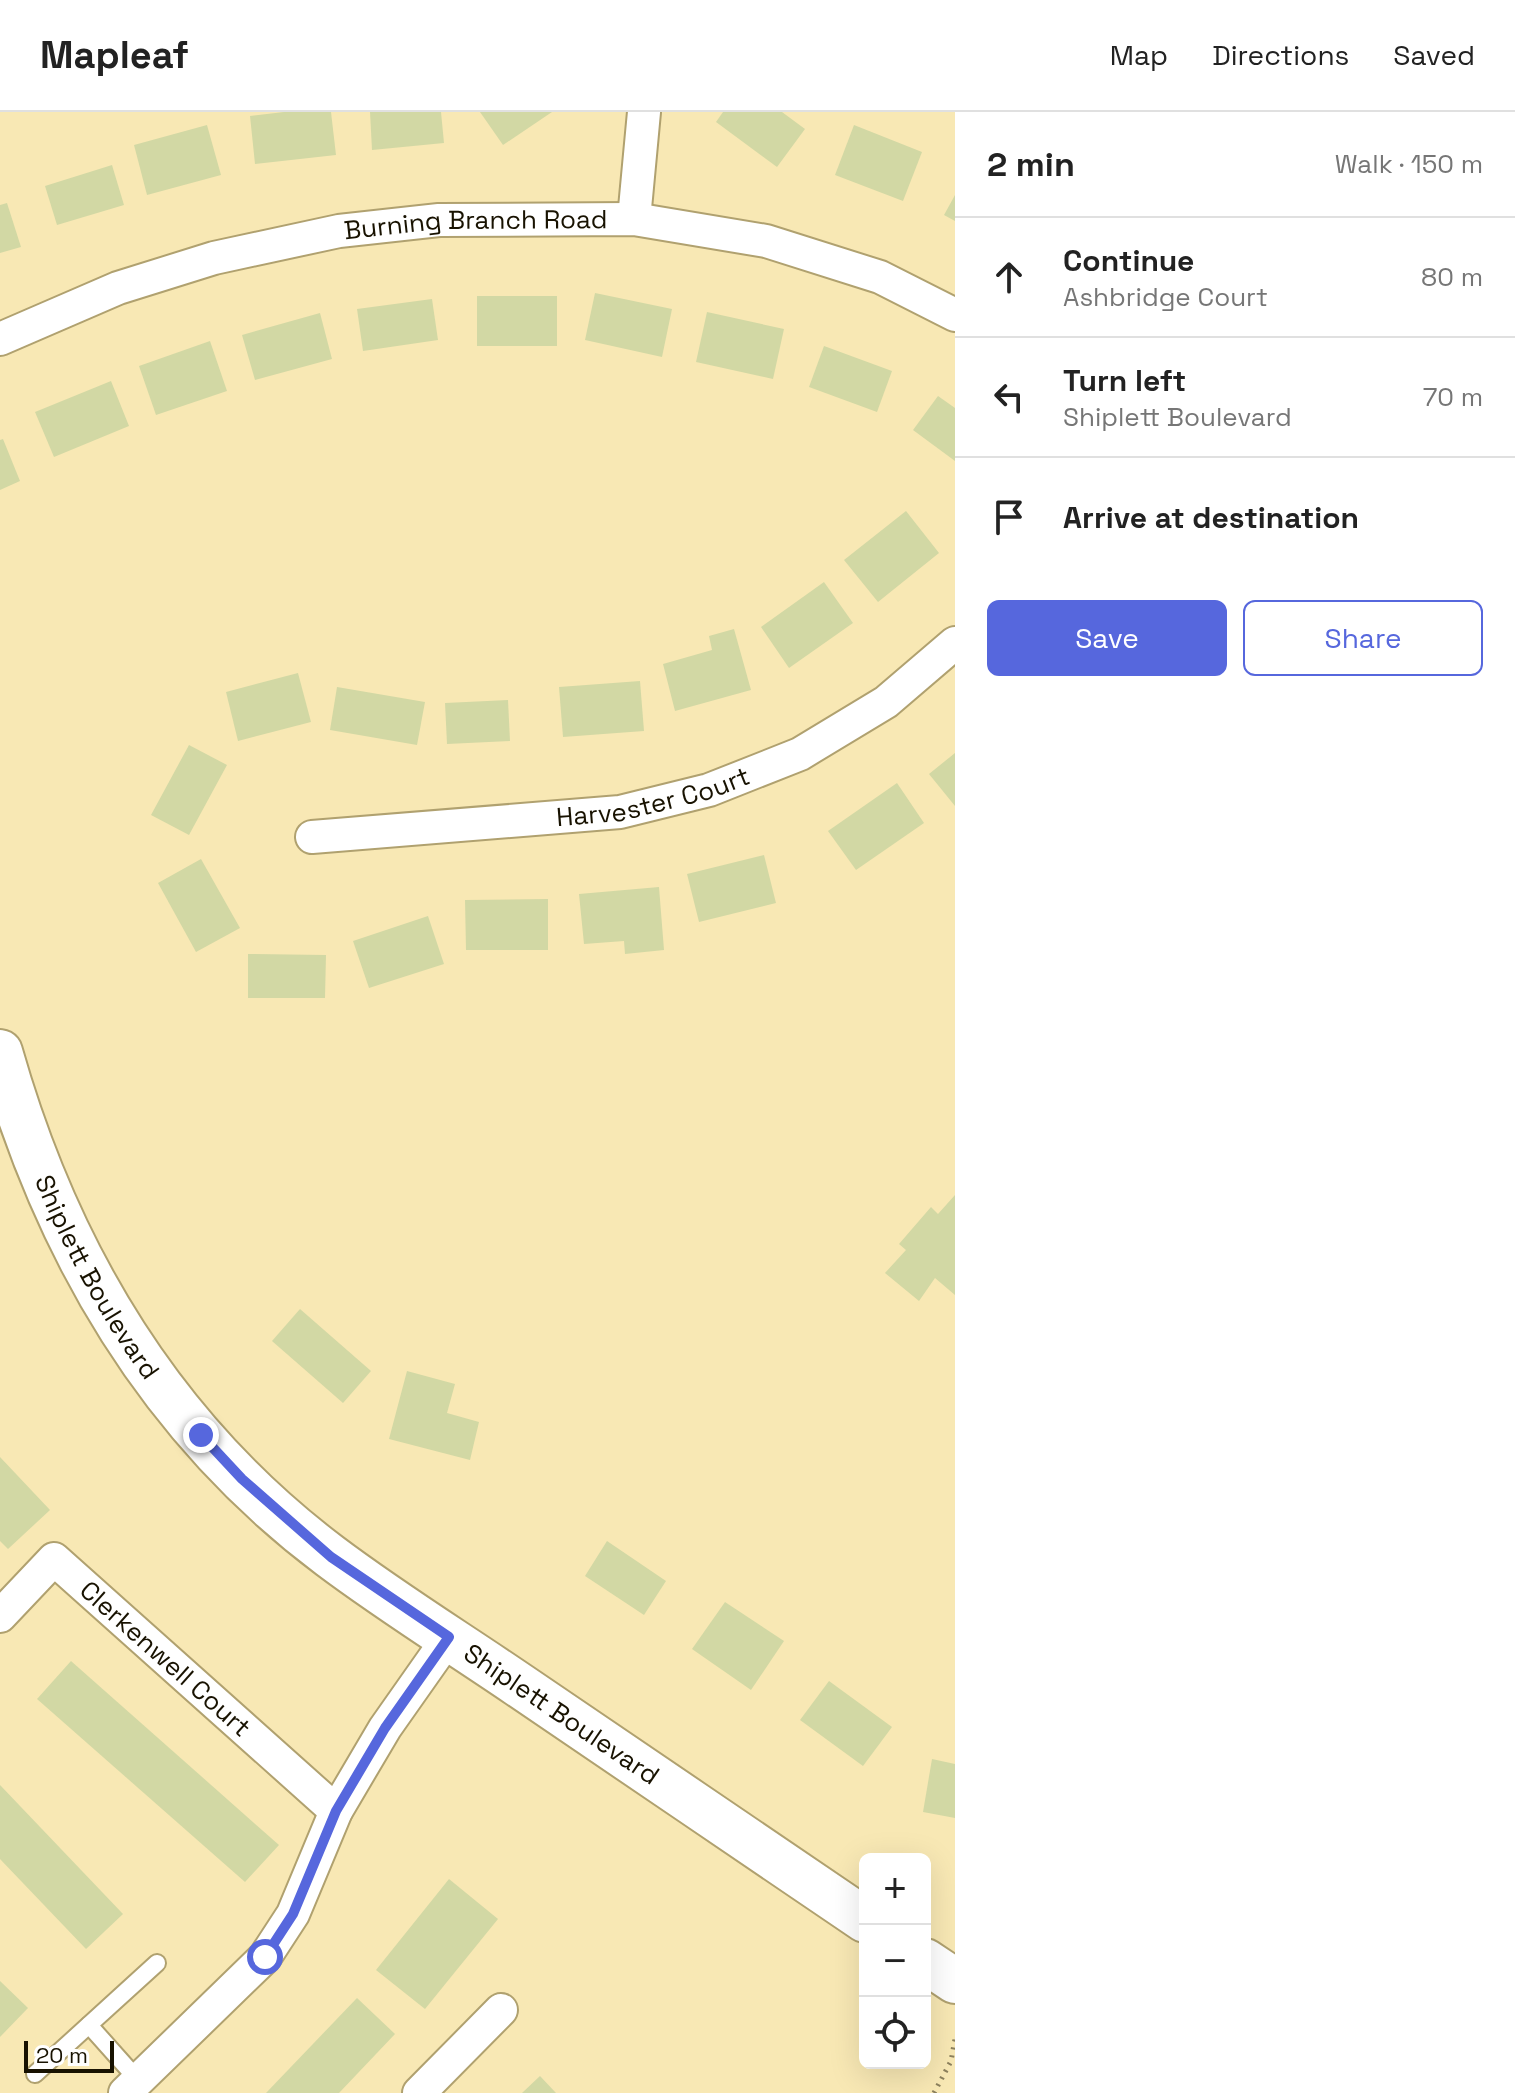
<!DOCTYPE html>
<meta charset="utf-8">
<style>
:root{--surface:#fff;--page:#f2f2f2;--text:#222;--muted:#767676;--line:#e0e0e0;--accent:#5667dd}
body{margin:0;font-family:"Space Grotesk",sans-serif;background:var(--page);color:var(--text)}
.controls{position:absolute;right:24px;bottom:24px;display:grid;overflow:hidden;border-radius:12px;box-shadow:0 8px 32px #0002}
.controls button{width:72px;height:72px;display:grid;place-items:center;padding:0;border:0;border-bottom:2px solid var(--line);background:var(--surface);color:var(--text);font:40px sans-serif}
.scale{position:absolute;left:24px;bottom:20px;width:90px;box-sizing:border-box;padding-left:8px;border:4px solid #181201;border-top:0;font-size:22px;line-height:28px;white-space:nowrap;color:#181201;-webkit-text-stroke:6px #fff;paint-order:stroke}
.stop{position:absolute;width:24px;height:24px;margin:-18px;border:6px solid #5667dd;border-radius:50%;background:#fff}
.stop.end{background:#5667dd;border-color:#fff;box-shadow:0 2px 8px #0008}
.list{margin:0;padding:0;list-style:none}
h2{display:flex;justify-content:space-between;align-items:center;height:104px;margin:0;padding:0 32px;font-size:34px}
h2 small{font-size:26px;font-weight:400;color:var(--muted)}
.list li{display:grid;grid-template-columns:52px 1fr auto;gap:24px;align-items:center;box-sizing:border-box;height:120px;padding:0 32px;border-top:2px solid var(--line)}
.list b{display:block;font-size:30px;white-space:nowrap}
.list p{margin:0;font-size:26px;white-space:nowrap;color:var(--muted)}
.list em{font-size:26px;font-style:normal;color:var(--muted)}
.actions{display:flex;gap:16px;padding:24px 32px}
.actions a{flex:1;padding:18px 0;border:2px solid var(--accent);border-radius:12px;text-align:center;font-size:28px;color:var(--accent)}
.actions .main{background:var(--accent);color:#fff}
.icon{flex:none;width:44px;height:44px;fill:none;stroke:currentColor;stroke-width:2;stroke-linecap:round;stroke-linejoin:round}
.map{position:relative;flex:none;width:955px;height:1981px;overflow:hidden}
header{display:flex;align-items:center;gap:48px;box-sizing:border-box;height:112px;padding:0 40px;background:var(--surface);border-bottom:2px solid var(--line)}
header strong{font-size:38px}
nav{display:flex;gap:44px;margin-inline-start:auto;font-size:28px}
main{display:flex}
aside{flex:1;background:var(--surface)}
.map>svg:first-child{display:block}
</style>
<header>
<strong>Mapleaf</strong>
<nav><a>Map</a><a>Directions</a><a>Saved</a></nav>
</header>
<main>
<div class="map">
<svg width="955" height="1981" viewBox="0 0 955 1981">
<rect width="100%" height="100%" fill="#f8e8b4"/>
<g fill="#d2d8a4">
<polygon points="284,0 331,0 336,43 255,52 250,4"/>
<polygon points="370,0 441,0 444,31 372,38"/>
<polygon points="480,0 552,0 503,33"/>
<polygon points="723,0 782,0 805,17 777,55 716,10"/>
<polygon points="207,13 221,63 147,83 134,33"/>
<polygon points="854,13 922,40 903,89 835,63"/>
<polygon points="112,53 124,93 57,113 45,74"/>
<polygon points="955,83 955,109 944,103"/>
<polygon points="7,91 21,135 0,141 0,93"/>
<polygon points="595,181 672,197 662,245 585,228"/>
<rect x="477" y="184" width="80" height="50"/>
<polygon points="432,187 438,228 363,239 357,197"/>
<polygon points="707,200 784,217 773,267 696,250"/>
<polygon points="320,201 332,247 255,268 242,223"/>
<polygon points="210,229 227,279 156,303 139,254"/>
<polygon points="824,234 892,259 877,300 809,275"/>
<polygon points="111,269 129,314 54,345 35,300"/>
<polygon points="938,284 955,296 955,349 913,318"/>
<polygon points="3,327 20,369 0,378 0,328"/>
<polygon points="906,399 939,441 878,490 844,448"/>
<polygon points="824,470 853,511 789,556 761,515"/>
<polygon points="734,517 751,578 675,599 663,552 712,538 709,524"/>
<polygon points="298,561 311,610 238,629 226,580"/>
<polygon points="640,569 644,619 563,625 559,575"/>
<polygon points="337,575 425,590 417,633 330,618"/>
<polygon points="508,588 510,629 447,632 445,591"/>
<polygon points="189,633 227,653 189,723 151,703"/>
<polygon points="955,641 955,694 929,662"/>
<polygon points="897,671 924,711 856,758 828,719"/>
<polygon points="764,743 776,791 699,810 687,762"/>
<polygon points="201,747 240,816 196,840 158,771"/>
<polygon points="659,775 664,838 625,842 624,829 584,832 579,782"/>
<polygon points="548,787 548,838 466,838 465,788"/>
<polygon points="428,804 444,852 369,876 353,829"/>
<polygon points="248,842 326,843 325,886 248,886"/>
<polygon points="955,1083 955,1183 935,1166 919,1189 885,1161 906,1138 899,1132 931,1095 938,1102"/>
<polygon points="300,1197 371,1259 343,1291 272,1229"/>
<polygon points="407,1259 455,1272 447,1301 479,1310 470,1348 389,1327"/>
<polygon points="0,1345 50,1398 8,1437 0,1429"/>
<polygon points="607,1429 666,1469 644,1503 585,1464"/>
<polygon points="725,1490 784,1529 751,1578 692,1537"/>
<polygon points="71,1549 279,1733 245,1770 37,1587"/>
<polygon points="829,1569 892,1615 863,1654 800,1608"/>
<polygon points="932,1647 955,1652 955,1706 923,1700"/>
<polygon points="0,1673 123,1802 86,1837 0,1747"/>
<polygon points="449,1767 498,1807 425,1897 376,1858"/>
<polygon points="0,1869 28,1896 0,1925"/>
<polygon points="357,1886 395,1922 339,1981 266,1981"/>
<polygon points="540,1964 556,1981 522,1981"/>
</g>
<g fill="none" stroke-linecap="round" stroke-linejoin="round">
<g stroke="#b0a16f" stroke-width="20">
<g id="lane">
<polyline points="89,1913 138,1968"/>
<polyline points="35,1962 157,1851"/>
</g>
</g>
<g stroke="#b0a16f" stroke-width="36">
<g id="street">
<polyline points="634,107 644,0"/>
<path id="s1" d="M0 227 118 176 214 146 339 119 439 108 634 107 766 129 880 165 955 203"/>
<path id="s2" d="M312 725 620 700 709 678 800 642 886 590 955 531"/>
<path id="s3" d="M0 1504 54 1447 336 1699"/>
<polyline points="125,1981 265,1845 293,1802 336,1699 385,1616 449,1525"/>
<polyline points="419,1981 501,1898"/>
</g>
</g>
<g stroke="#b0a16f" stroke-width="48">
<g id="secondary">
<path id="s4" d="M0 940C57 1141 161 1317 330 1444 391 1490 456 1530 519 1573 634 1651 750 1730 865 1808"/>
<polyline points="925,1849 955,1869"/>
</g>
</g>
<polyline stroke="#8c805d" stroke-width="5" stroke-dasharray="2 6" stroke-linecap="butt" points="934,1981 951,1949 955,1927"/>
<use href="#lane" stroke="#fff" stroke-width="16"/>
<use href="#street" stroke="#fff" stroke-width="32"/>
<use href="#secondary" stroke="#fff" stroke-width="44"/>
</g>
<g fill="none" stroke-linecap="round" stroke-linejoin="round">
<polyline stroke="#5667dd" stroke-width="10" points="201,1323 242,1367 331,1445 449,1525 385,1616 336,1699 293,1802 265,1845"/>
</g>
<g text-anchor="middle" dominant-baseline="central" stroke-width="7" stroke-linejoin="round" paint-order="stroke">
<g font-size="26" fill="#181201" stroke="#fff">
<text stroke="none"><textPath href="#s1" startOffset="494">Burning Branch Road</textPath></text>
<text stroke="none"><textPath href="#s2" startOffset="344">Harvester Court</textPath></text>
<text stroke="none"><textPath href="#s4" startOffset="246">Shiplett Boulevard</textPath></text>
<text stroke="none"><textPath href="#s3" startOffset="228">Clerkenwell Court</textPath></text>
<text stroke="none"><textPath href="#s4" startOffset="894">Shiplett Boulevard</textPath></text>
</g>
</g>
</svg>
<div class="controls">
<button>+</button>
<button>−</button>
<button><svg class="icon" aria-label="locate" viewBox="0 0 24 24"><circle cx="12" cy="12" r="6"/><path d="M12 2v4M12 18v4M2 12h4M18 12h4"/></svg></button>
</div>
<div class="scale">20 m</div>
<div class="stop" style="left:265px;top:1845px"></div>
<div class="stop end" style="left:201px;top:1323px"></div>
</div>
<aside>
<h2>2 min<small>Walk · 150 m</small></h2>
<ul class="list">
<li><svg class="icon" aria-label="ahead" viewBox="0 0 24 24"><path d="M12 20V5M6 11l6-6 6 6"/></svg><div><b>Continue</b><p>Ashbridge Court</p></div><em>80 m</em></li>
<li><svg class="icon" aria-label="left" viewBox="0 0 24 24"><path d="M17 20v-9H6M10 6l-5 5 5 5"/></svg><div><b>Turn left</b><p>Shiplett Boulevard</p></div><em>70 m</em></li>
<li><svg class="icon" aria-label="arrive" viewBox="0 0 24 24"><path d="M6 21V4h12l-3 4 3 4H6"/></svg><div><b>Arrive at destination</b></div></li>
</ul>
<div class="actions"><a class="main">Save</a><a>Share</a></div>
</aside>
</main>
